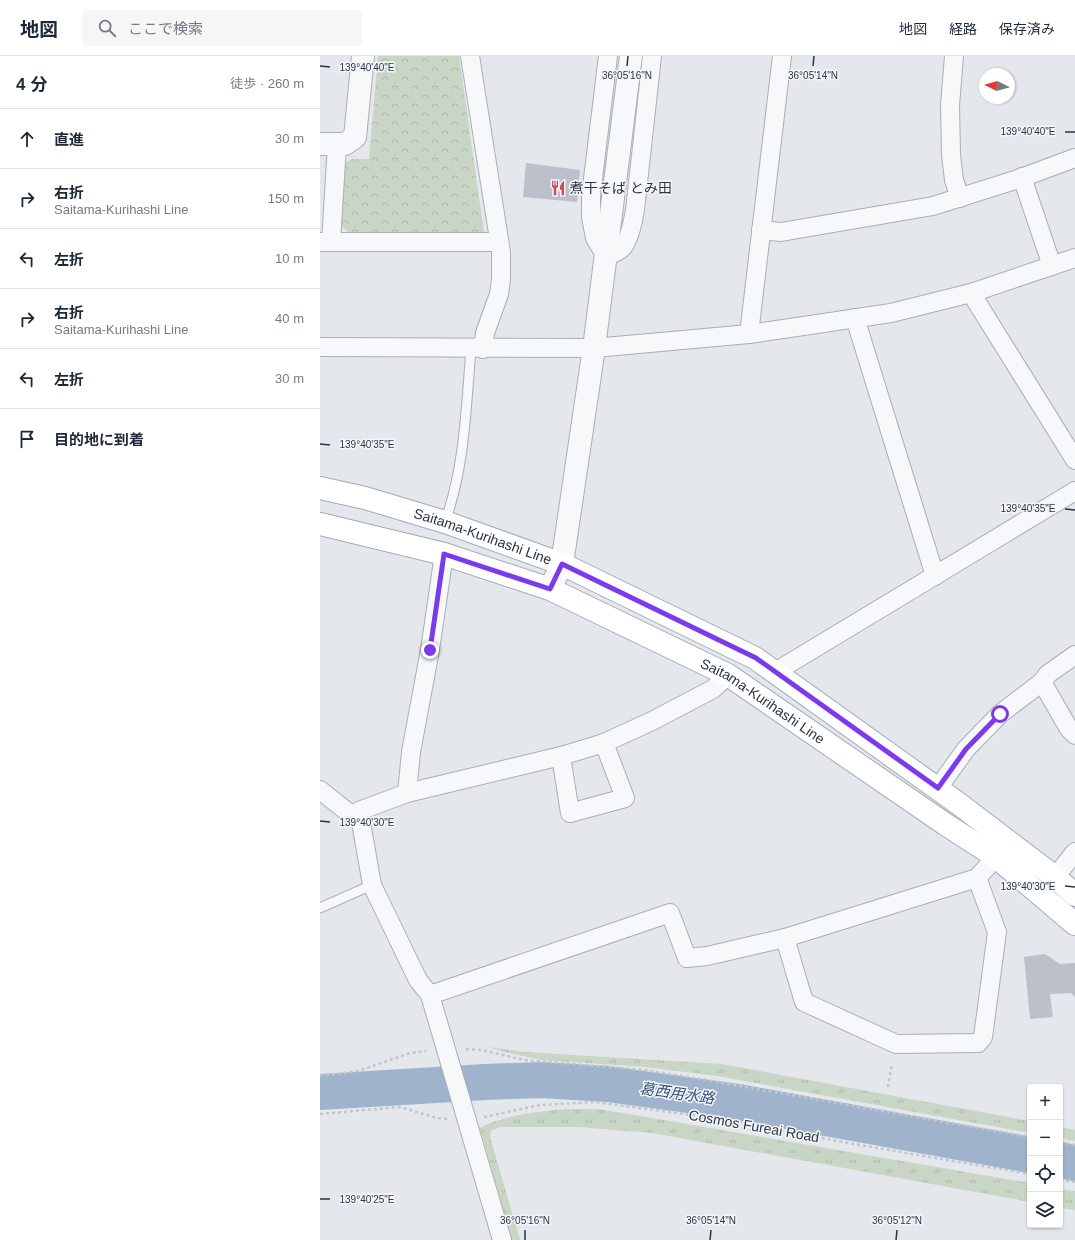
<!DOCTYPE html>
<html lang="ja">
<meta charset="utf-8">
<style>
:root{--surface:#fff;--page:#f6f6f7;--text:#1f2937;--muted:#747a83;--line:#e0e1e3}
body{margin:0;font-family:Helvetica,"Noto Sans JP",sans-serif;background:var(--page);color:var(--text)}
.controls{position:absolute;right:12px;bottom:12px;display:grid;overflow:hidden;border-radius:4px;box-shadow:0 1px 3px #0004}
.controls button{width:36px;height:36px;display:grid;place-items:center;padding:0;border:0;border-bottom:1px solid var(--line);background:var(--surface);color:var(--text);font:20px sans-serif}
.compass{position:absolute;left:659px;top:12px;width:36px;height:36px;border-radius:50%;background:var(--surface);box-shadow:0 1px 3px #0004;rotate:275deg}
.stop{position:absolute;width:12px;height:12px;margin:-9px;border:3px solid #7c3aed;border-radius:50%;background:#fff}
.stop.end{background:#7c3aed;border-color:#fff;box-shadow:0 1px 4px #0008}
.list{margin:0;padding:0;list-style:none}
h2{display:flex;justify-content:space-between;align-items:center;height:52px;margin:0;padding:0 16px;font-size:17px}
h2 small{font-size:13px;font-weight:400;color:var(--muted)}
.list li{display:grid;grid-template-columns:26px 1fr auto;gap:12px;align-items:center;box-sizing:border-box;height:60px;padding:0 16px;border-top:1px solid var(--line)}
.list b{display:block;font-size:15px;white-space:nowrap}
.list p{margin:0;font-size:13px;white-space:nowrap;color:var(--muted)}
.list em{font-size:13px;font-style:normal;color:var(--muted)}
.icon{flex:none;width:22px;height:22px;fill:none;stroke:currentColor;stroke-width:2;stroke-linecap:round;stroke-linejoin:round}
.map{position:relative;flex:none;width:755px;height:1184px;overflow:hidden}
header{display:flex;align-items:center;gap:24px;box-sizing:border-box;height:56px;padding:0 20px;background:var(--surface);border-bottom:1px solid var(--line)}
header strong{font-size:19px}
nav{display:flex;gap:22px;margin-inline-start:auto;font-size:14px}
.search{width:280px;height:36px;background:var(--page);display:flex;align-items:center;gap:10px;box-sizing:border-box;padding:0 14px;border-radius:4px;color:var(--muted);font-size:15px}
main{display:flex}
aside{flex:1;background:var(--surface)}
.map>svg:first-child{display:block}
</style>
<header>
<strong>地図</strong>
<div class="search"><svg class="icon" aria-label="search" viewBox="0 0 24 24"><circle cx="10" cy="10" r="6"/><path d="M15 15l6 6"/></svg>ここで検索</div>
<nav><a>地図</a><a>経路</a><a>保存済み</a></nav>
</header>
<main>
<aside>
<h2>4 分<small>徒歩 · 260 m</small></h2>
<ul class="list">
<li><svg class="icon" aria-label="ahead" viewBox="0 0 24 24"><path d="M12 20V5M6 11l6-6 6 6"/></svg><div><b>直進</b></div><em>30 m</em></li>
<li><svg class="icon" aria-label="right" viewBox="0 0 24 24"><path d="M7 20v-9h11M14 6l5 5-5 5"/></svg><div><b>右折</b><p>Saitama-Kurihashi Line</p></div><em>150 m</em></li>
<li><svg class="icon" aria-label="left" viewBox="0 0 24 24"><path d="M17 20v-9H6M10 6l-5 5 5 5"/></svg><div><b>左折</b></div><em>10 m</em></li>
<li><svg class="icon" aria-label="right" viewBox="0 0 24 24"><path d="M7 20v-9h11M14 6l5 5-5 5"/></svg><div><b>右折</b><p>Saitama-Kurihashi Line</p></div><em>40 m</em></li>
<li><svg class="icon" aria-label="left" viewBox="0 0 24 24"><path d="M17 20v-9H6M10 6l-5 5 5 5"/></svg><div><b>左折</b></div><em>30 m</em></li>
<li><svg class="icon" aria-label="arrive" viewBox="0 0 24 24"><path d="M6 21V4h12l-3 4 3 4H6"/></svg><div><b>目的地に到着</b></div></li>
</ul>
</aside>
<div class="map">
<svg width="755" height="1184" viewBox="0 0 755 1184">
<defs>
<pattern id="grass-tufts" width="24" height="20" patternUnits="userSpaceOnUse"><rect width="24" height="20" fill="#c9d6c5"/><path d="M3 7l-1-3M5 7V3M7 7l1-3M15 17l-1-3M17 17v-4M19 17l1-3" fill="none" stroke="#adb8ab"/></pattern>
<pattern id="park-crowns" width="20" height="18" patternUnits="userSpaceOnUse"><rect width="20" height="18" fill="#c9d6c5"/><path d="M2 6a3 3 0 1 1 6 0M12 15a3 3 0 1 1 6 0" fill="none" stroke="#adb8ab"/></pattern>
</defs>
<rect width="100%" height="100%" fill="#e4e7ec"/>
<g fill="url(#grass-tufts)">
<polygon points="167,991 205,996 402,1008 710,1065 710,1077 397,1020 325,1011 222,1004 193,998"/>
<path d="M244 1053H278L303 1057 710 1127V1146L332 1077 259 1071H180L171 1075 170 1081 200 1184H192L160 1072C183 1059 217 1056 244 1053Z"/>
<polygon points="740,1071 755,1074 755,1085 740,1082"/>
<polygon points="740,1133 755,1135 755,1154 740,1152"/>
</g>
<polygon fill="url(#park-crowns)" points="58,0 139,0 164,177 29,177 19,168 23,109 31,103 49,103"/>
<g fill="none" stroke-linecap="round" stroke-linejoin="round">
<g stroke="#9fb4cc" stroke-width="36">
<polyline points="0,1036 165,1026 221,1024 288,1028 418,1046 710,1099"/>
<polyline points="740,1104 755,1107"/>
</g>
</g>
<g fill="#bbc0ca">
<polygon points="206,107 260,114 257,146 203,141"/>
<polygon points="725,898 740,908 755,907 755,941 751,937 730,938 733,961 710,963 704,901"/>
</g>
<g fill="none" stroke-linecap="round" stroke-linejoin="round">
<g stroke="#a9aeb7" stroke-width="11">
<g id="service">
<path d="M125 466C145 410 146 351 151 293"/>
<polyline points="0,852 52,829"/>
</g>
</g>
<g stroke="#a9aeb7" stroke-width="20">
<g id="minor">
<polyline points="150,0 181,196 181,223 179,238 165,277 163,293"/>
<path d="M288 0 271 139V161L275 182 286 200C292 198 299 196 303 191 310 182 313 165 315 154L332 0"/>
<polyline points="634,0 630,49 631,99 634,124 640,142"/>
<polyline points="702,121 732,210"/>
<polyline points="441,174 461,176 613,150 698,123 755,102"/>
<polyline points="0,186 179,186"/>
<polyline points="11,186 17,89"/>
<polyline points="651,237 755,404"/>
<polyline points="535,262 615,520"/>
<polyline points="429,278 462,0"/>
<polyline points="0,291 274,292 429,278 571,257 651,237 755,202"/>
<polyline points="755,599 728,618 722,626 749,673 755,679"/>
<polyline points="455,616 755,435"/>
<polyline points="241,700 250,757 305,742 284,687"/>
<polyline points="618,732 646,693 680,658 722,626"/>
<polyline points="0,734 29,757 40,760"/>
<polyline points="87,737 91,696 110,594 124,498"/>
<polyline points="735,821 755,796"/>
<polyline points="465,882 484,946 576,988 658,987 663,981 677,876 657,822"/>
<polyline points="110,939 350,857 367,902 387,900 465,882 657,822 676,801"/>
<polyline points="182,1184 110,939 98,924 52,829 39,755 87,737 241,700 284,687 332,665 393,633 408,619"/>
</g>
</g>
<g stroke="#a9aeb7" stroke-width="24">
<g id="tertiary">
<polyline points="0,88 25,88 35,81 43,0"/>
<polyline points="230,533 242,508 274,292 311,0"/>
</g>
</g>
<g stroke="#a3abb8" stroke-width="24">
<g id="primary">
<path id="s1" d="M0 432 45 442 125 466 242 508 435 602 639 748 735 821 755 839"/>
<path id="s2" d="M0 468 124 498 230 533 408 619 625 768 676 801 755 868"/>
</g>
</g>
<g stroke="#c2c5cb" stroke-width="2.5" stroke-dasharray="3 3" stroke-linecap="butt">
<polyline points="146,993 161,994 204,1004 324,1014 369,1021 710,1081"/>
<polyline points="0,1020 38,1015 90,997 106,995"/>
<polyline points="568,1031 572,1007"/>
<polyline points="0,1058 80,1051 117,1062 128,1063"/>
<polyline points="164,1061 220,1049 275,1046 409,1064 528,1087 710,1118"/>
<polyline points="740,1086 755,1089"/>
<polyline points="740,1124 755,1126"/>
</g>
<use href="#service" stroke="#f7f8fa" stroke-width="9"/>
<use href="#minor" stroke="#f7f8fa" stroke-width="18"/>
<use href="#tertiary" stroke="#f7f8fa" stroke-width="22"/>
<use href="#primary" stroke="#fff" stroke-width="22"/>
</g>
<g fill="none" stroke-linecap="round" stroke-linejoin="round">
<polyline stroke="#7c3aed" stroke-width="5" points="110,594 124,498 230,533 242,508 436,602 618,732 646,693 680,658"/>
</g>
<path fill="none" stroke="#2b3445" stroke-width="1.5" d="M0 10 10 11M307 10 308 0M493 10 494 0M745 76H755M0 388 10 389M745 453 755 454M0 765 10 766M745 830 755 831M0 1143H10M205 1184V1174M390 1184 391 1174M576 1184 577 1174"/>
<defs>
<g id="restaurant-bare" transform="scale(1.2)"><path d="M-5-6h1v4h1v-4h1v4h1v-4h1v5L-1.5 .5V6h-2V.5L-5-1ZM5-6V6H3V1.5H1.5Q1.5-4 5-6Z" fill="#d1495b" stroke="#f4f6f9" stroke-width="2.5" paint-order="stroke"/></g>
</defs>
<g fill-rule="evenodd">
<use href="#restaurant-bare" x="238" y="132"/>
</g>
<g text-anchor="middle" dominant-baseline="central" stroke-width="3" stroke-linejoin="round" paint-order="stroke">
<g font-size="14" fill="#2b3445" stroke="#f4f6f9" text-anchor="start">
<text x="250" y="132">煮干そば とみ田</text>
</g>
<g font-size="14" fill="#2b3445" stroke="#f4f6f9">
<text stroke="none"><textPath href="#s1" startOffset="170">Saitama-Kurihashi Line</textPath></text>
<text stroke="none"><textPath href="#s2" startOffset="480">Saitama-Kurihashi Line</textPath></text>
<text transform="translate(434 1070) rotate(10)">Cosmos Fureai Road</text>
</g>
<g font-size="15" font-style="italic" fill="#34527a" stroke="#f4f6f9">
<text transform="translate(357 1037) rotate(8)">葛西用水路</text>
</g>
</g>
<g font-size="10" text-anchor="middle" fill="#2b3445" stroke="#f4f6f9" stroke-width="3" stroke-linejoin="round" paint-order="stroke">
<text x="47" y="15">139°40'40"E</text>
<text x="307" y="23">36°05'16"N</text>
<text x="493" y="23">36°05'14"N</text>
<text x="708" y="79">139°40'40"E</text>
<text x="47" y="392">139°40'35"E</text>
<text x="708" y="456">139°40'35"E</text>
<text x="47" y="770">139°40'30"E</text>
<text x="708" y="834">139°40'30"E</text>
<text x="47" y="1147">139°40'25"E</text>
<text x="205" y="1168">36°05'16"N</text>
<text x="391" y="1168">36°05'14"N</text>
<text x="577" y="1168">36°05'12"N</text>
</g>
</svg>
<div class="controls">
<button>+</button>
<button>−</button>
<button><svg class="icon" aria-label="locate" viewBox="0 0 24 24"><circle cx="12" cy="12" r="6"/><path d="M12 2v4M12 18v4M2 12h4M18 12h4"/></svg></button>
<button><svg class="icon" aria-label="layers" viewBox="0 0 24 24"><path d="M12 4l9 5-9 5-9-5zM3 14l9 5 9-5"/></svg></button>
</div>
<svg class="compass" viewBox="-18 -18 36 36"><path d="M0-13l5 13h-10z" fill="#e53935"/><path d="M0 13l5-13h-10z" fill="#747a83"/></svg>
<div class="stop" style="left:680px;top:658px"></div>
<div class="stop end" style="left:110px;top:594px"></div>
</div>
</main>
